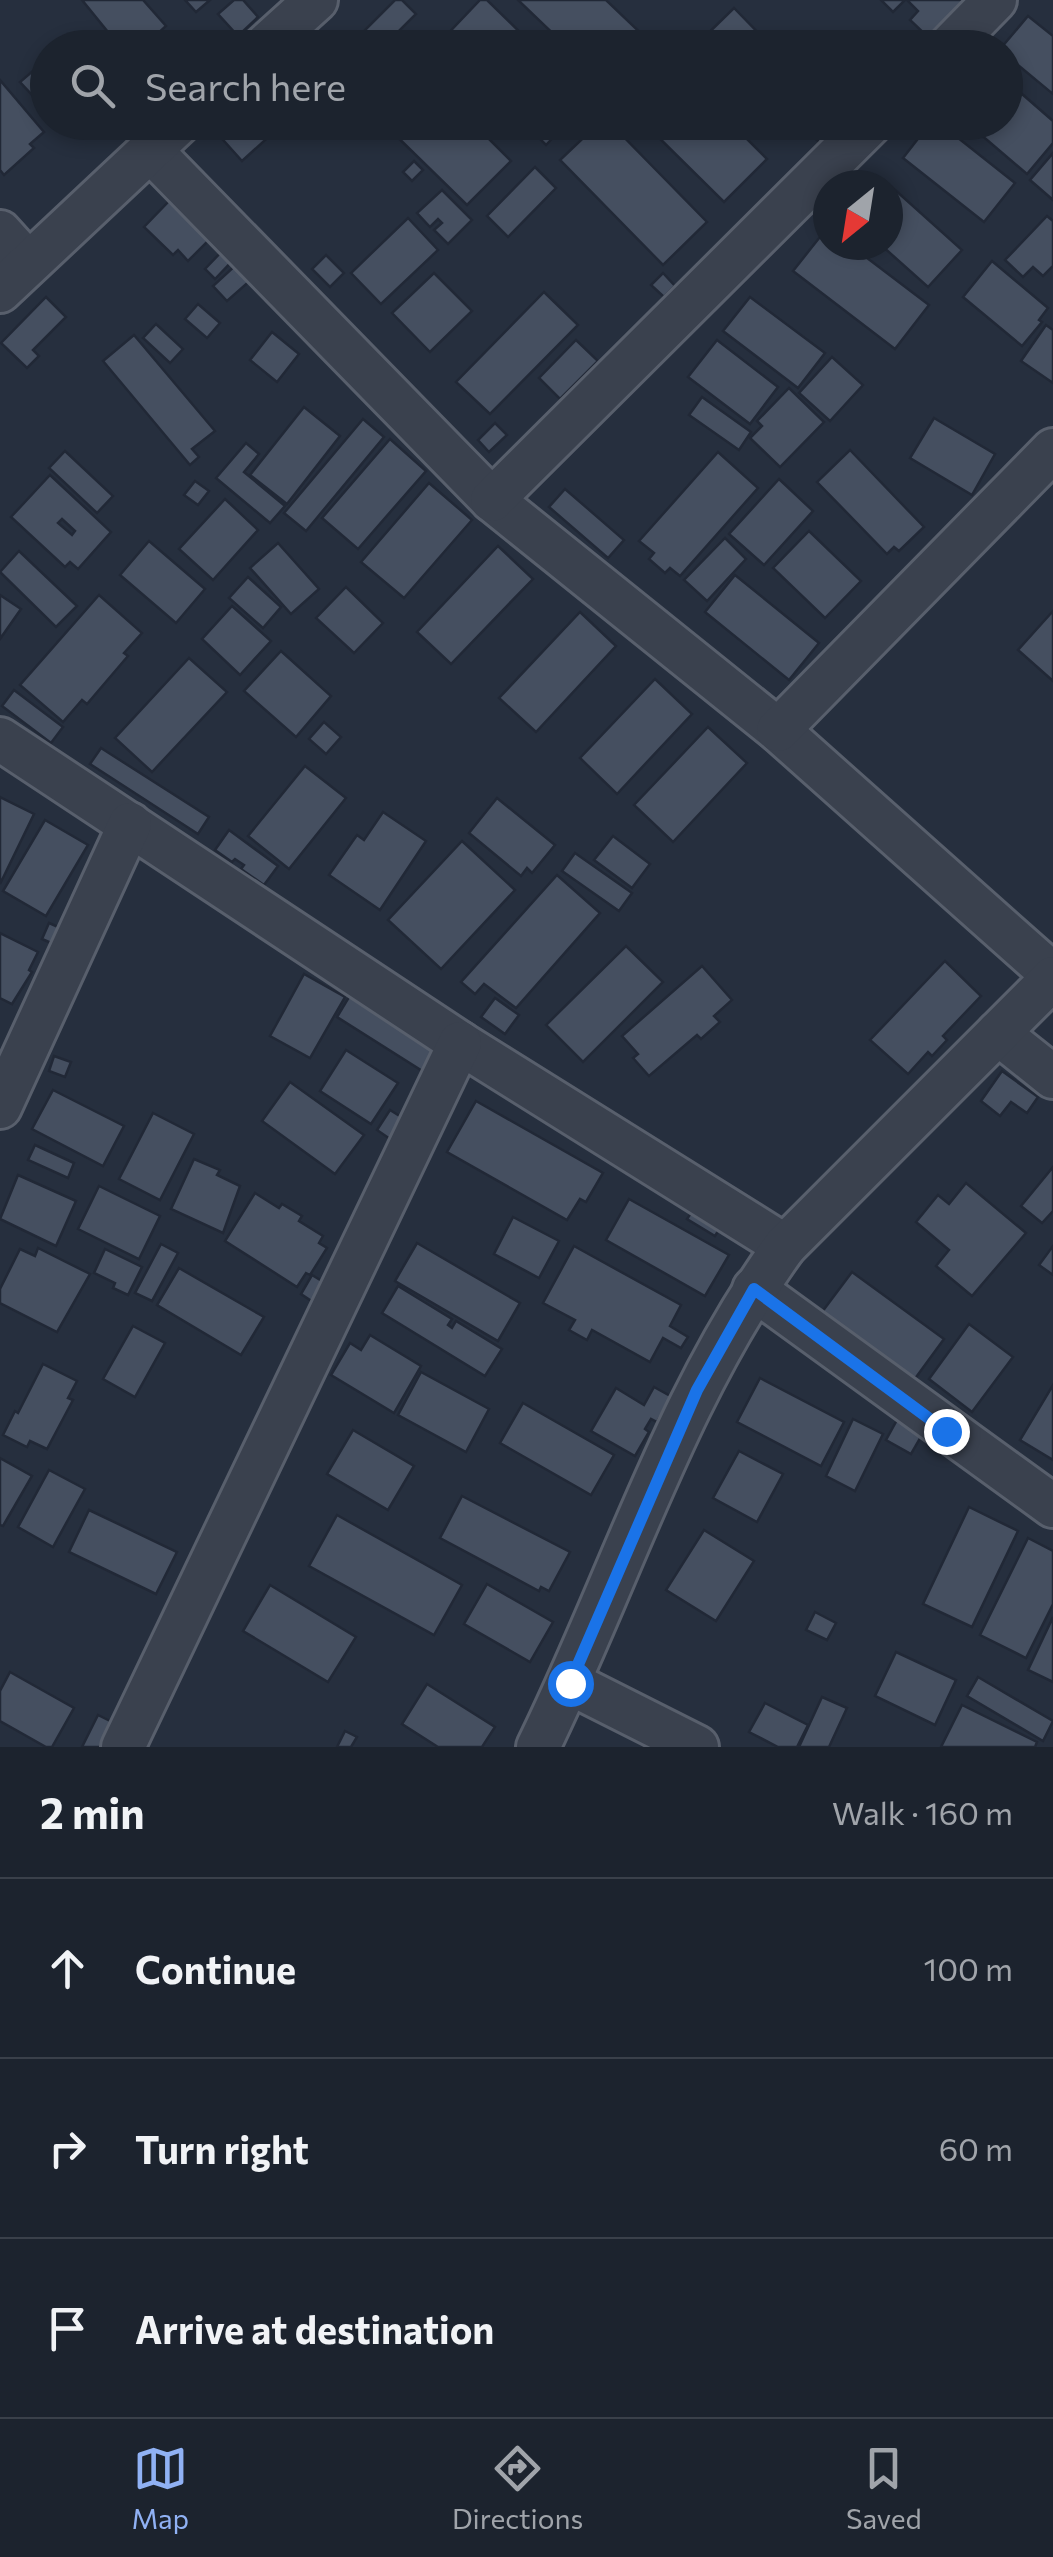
<!DOCTYPE html>
<meta charset="utf-8">
<style>
:root{--surface:#1c232e;--page:#292f3a;--text:#f1f3f6;--muted:#a0a4aa;--line:#3a404a;--accent:#90b1f4}
body{margin:0;font-family:Commissioner,sans-serif;background:var(--page);color:var(--text)}
.compass{position:absolute;left:813px;top:170px;width:90px;height:90px;border-radius:50%;background:var(--surface);box-shadow:0 5px 15px #0003;rotate:210deg}
.stop{position:absolute;width:30px;height:30px;margin:-22px;border:8px solid #1a73e8;border-radius:50%;background:#fff}
.stop.end{background:#1a73e8;border-color:#fff;box-shadow:0 2px 10px #0008}
.list{margin:0;padding:0;list-style:none}
h2{display:flex;justify-content:space-between;align-items:center;height:130px;margin:0;padding:0 40px;font-size:42px}
h2 small{font-size:32px;font-weight:400;color:var(--muted)}
.list li{display:grid;grid-template-columns:65px 1fr auto;gap:30px;align-items:center;box-sizing:border-box;height:180px;padding:0 40px;border-top:2px solid var(--line)}
.list b{display:block;font-size:38px;white-space:nowrap}
.list em{font-size:32px;font-style:normal;color:var(--muted)}
.icon{flex:none;width:55px;height:55px;fill:none;stroke:currentColor;stroke-width:2;stroke-linecap:round;stroke-linejoin:round}
.map{position:relative;flex:none;width:1053px;height:1747px;overflow:hidden}
.search{position:absolute;background:var(--surface);box-shadow:0 5px 15px #0003;left:30px;right:30px;top:30px;height:110px;display:flex;align-items:center;gap:25px;box-sizing:border-box;padding:0 35px;border-radius:55px;color:var(--muted);font-size:38px}
.sheet{height:670px;background:var(--surface)}
nav{display:flex;justify-content:space-around;align-items:center;box-sizing:border-box;height:140px;border-top:2px solid var(--line);background:var(--surface);font-size:28px;color:var(--muted)}
nav a{display:grid;justify-items:center;gap:5px}
nav .on{color:var(--accent)}
.map>svg:first-child{display:block}
</style>
<div class="map">
<svg width="1053" height="1747" viewBox="0 0 1053 1747">
<rect width="100%" height="100%" fill="#262f3e"/>
<g fill="#454f60" stroke="#212836" stroke-width="2.5" fill-rule="evenodd">
<polygon points="82,0 143,0 166,26 142,48 121,48"/>
<polygon points="185,0 210,0 196,12"/>
<polygon points="234,0 243,0 258,17 238,36 218,14"/>
<polygon points="395,0 402,0 416,14 382,48 377,48 362,33"/>
<polygon points="480,0 487,0 536,48 446,48 440,42"/>
<polygon points="518,0 606,0 648,40 641,48 568,48"/>
<polygon points="881,0 905,0 893,12"/>
<polygon points="907,0 971,0 931,40 910,20 918,11"/>
<polygon points="734,8 773,48 693,48"/>
<polygon points="1028,16 1053,36 1053,94 1006,55 1006,48 1001,48"/>
<polygon points="48,58 48,112 20,82"/>
<polygon points="0,80 44,132 30,144 34,148 4,175 0,170"/>
<polygon points="1006,80 1053,121 1053,143 1027,174 966,122 1006,122"/>
<polygon points="226,122 285,122 242,161 216,132"/>
<polygon points="382,122 472,122 511,161 467,205"/>
<polygon points="523,122 568,122 546,145"/>
<polygon points="600,122 609,122 707,222 663,265 560,160"/>
<polygon points="643,122 730,122 767,159 724,202"/>
<polygon points="820,122 840,139 829,151 809,133"/>
<polygon points="931,122 938,122 1015,183 984,222 903,158"/>
<polygon points="1053,153 1053,200 1030,180"/>
<polygon points="414,161 423,170 412,181 403,172"/>
<polygon points="535,167 556,188 508,237 487,216"/>
<polygon points="884,180 962,250 928,287 881,245 888,245 888,185 880,185"/>
<polygon points="442,190 472,220 448,244 434,230 442,223 438,219 430,227 417,213"/>
<polygon points="172,198 212,237 188,261 178,250 173,255 144,227"/>
<polygon points="1047,216 1053,221 1053,266 1043,276 1033,267 1023,277 1005,260"/>
<polygon points="408,218 438,250 381,304 351,273"/>
<polygon points="827,228 828,245 850,245 929,305 895,349 793,271"/>
<polygon points="225,248 235,258 215,279 205,269"/>
<polygon points="326,255 344,273 330,287 312,269"/>
<polygon points="992,261 1048,308 1039,320 1042,322 1022,346 963,297"/>
<polygon points="238,263 252,279 227,301 213,286"/>
<polygon points="434,273 472,311 430,352 392,313"/>
<polygon points="663,273 675,286 664,297 651,285"/>
<polygon points="544,292 578,325 490,414 456,382"/>
<polygon points="46,297 66,317 33,350 39,356 27,368 1,343"/>
<polygon points="750,297 825,353 798,388 723,331"/>
<polygon points="198,304 220,323 207,338 185,319"/>
<polygon points="156,324 183,349 170,363 143,338"/>
<polygon points="1046,325 1053,330 1053,383 1021,361"/>
<polygon points="272,332 299,354 277,382 250,360"/>
<polygon points="134,335 215,431 192,449 199,457 190,465 103,361"/>
<polygon points="576,340 598,361 560,399 539,378"/>
<polygon points="717,340 778,387 750,424 688,377"/>
<polygon points="832,357 863,385 830,421 799,393"/>
<polygon points="789,388 824,422 780,467 750,438 762,426 757,421"/>
<polygon points="702,397 751,432 739,450 689,415"/>
<polygon points="304,407 340,436 287,504 250,475"/>
<polygon points="934,418 995,454 972,495 910,458"/>
<polygon points="363,419 384,437 306,531 284,513"/>
<polygon points="495,423 507,435 489,452 478,440"/>
<polygon points="390,439 426,471 358,549 322,518"/>
<polygon points="246,443 259,454 244,472 285,506 270,523 216,478"/>
<polygon points="850,450 924,527 899,551 894,547 887,554 817,482"/>
<polygon points="65,451 113,496 97,513 49,468"/>
<polygon points="718,452 758,488 680,576 670,568 665,573 649,559 654,553 639,541"/>
<path d="M50 475 111 532 78 569 70 562 65 567 11 517ZM62 519 75 531 72 535 58 523Z"/>
<polygon points="779,479 813,511 764,565 729,534"/>
<polygon points="195,481 209,491 198,505 184,495"/>
<polygon points="429,483 472,520 404,598 361,562"/>
<polygon points="565,489 624,540 608,558 549,507"/>
<polygon points="225,499 258,530 213,580 179,549"/>
<polygon points="809,531 861,581 825,618 773,568"/>
<polygon points="725,538 746,559 707,601 684,580"/>
<polygon points="149,541 205,589 176,623 120,575"/>
<polygon points="278,543 319,589 291,614 250,568"/>
<polygon points="498,546 533,579 451,664 417,632"/>
<polygon points="19,551 77,606 56,627 0,572"/>
<polygon points="735,575 819,643 789,680 705,612"/>
<polygon points="248,577 281,607 263,628 229,598"/>
<polygon points="346,587 383,623 354,653 316,618"/>
<polygon points="0,595 21,609 0,639"/>
<polygon points="99,595 142,633 124,653 128,656 87,704 82,700 63,722 20,685"/>
<polygon points="232,606 271,641 240,675 202,639"/>
<polygon points="1053,611 1053,681 1018,650"/>
<polygon points="580,612 616,646 536,732 499,698"/>
<polygon points="281,651 331,696 296,737 244,691"/>
<polygon points="189,658 227,692 152,772 115,738"/>
<polygon points="655,679 692,714 617,794 580,758"/>
<polygon points="14,690 63,727 51,743 2,706"/>
<polygon points="324,722 341,737 326,754 309,739"/>
<polygon points="708,727 747,763 673,842 634,805"/>
<polygon points="101,748 209,817 198,834 90,764"/>
<polygon points="305,766 346,798 289,869 248,836"/>
<polygon points="0,797 34,814 0,884"/>
<polygon points="497,798 555,845 532,873 527,868 521,876 469,833"/>
<polygon points="383,812 426,841 380,910 329,875 357,835 364,840"/>
<polygon points="45,820 88,845 46,916 3,891"/>
<polygon points="229,830 278,866 264,885 241,869 244,865 235,859 232,862 215,850"/>
<polygon points="613,836 650,864 632,888 594,860"/>
<polygon points="462,841 515,890 441,969 388,920"/>
<polygon points="575,853 632,893 619,911 562,871"/>
<polygon points="557,875 600,913 516,1008 484,984 475,994 461,982"/>
<polygon points="49,923 72,933 65,949 42,939"/>
<polygon points="0,933 38,952 29,970 32,972 12,1004 0,998"/>
<polygon points="626,946 663,982 583,1062 546,1025"/>
<polygon points="945,961 981,996 943,1036 947,1040 932,1056 928,1052 908,1074 870,1040"/>
<polygon points="702,966 732,1000 714,1016 720,1022 701,1039 697,1035 649,1076 633,1058 638,1054 622,1036"/>
<polygon points="304,974 345,997 310,1058 270,1036"/>
<polygon points="352,992 440,1047 424,1072 337,1017"/>
<polygon points="495,998 519,1015 505,1034 481,1017"/>
<polygon points="346,1050 398,1083 371,1124 320,1091"/>
<polygon points="54,1056 71,1062 65,1077 49,1071"/>
<polygon points="1002,1071 1038,1097 1027,1113 1011,1102 1000,1116 981,1101"/>
<polygon points="290,1082 364,1135 335,1174 262,1121"/>
<polygon points="53,1090 124,1126 103,1166 32,1129"/>
<polygon points="476,1101 603,1173 586,1202 580,1199 567,1220 447,1152"/>
<polygon points="390,1110 406,1120 393,1141 377,1130"/>
<polygon points="153,1113 194,1134 160,1200 119,1179"/>
<polygon points="35,1145 74,1163 68,1178 28,1160"/>
<polygon points="194,1159 220,1170 217,1175 240,1186 223,1233 171,1209"/>
<polygon points="1053,1167 1053,1211 1042,1223 1021,1206"/>
<polygon points="18,1175 76,1201 56,1246 0,1219"/>
<polygon points="966,1183 1026,1233 972,1296 936,1266 949,1250 916,1222 938,1195 949,1204"/>
<polygon points="99,1186 160,1216 139,1259 78,1229"/>
<polygon points="255,1193 279,1208 282,1204 302,1216 299,1221 323,1236 319,1243 327,1248 310,1275 306,1273 297,1287 225,1241"/>
<polygon points="629,1199 729,1255 705,1296 606,1240"/>
<polygon points="699,1201 727,1217 715,1236 687,1219"/>
<polygon points="513,1217 559,1241 539,1278 494,1254"/>
<polygon points="417,1243 520,1303 498,1341 395,1281"/>
<polygon points="161,1244 178,1253 152,1301 135,1293"/>
<polygon points="574,1246 681,1305 670,1326 688,1337 681,1348 663,1338 650,1362 592,1330 587,1340 569,1330 575,1320 543,1303"/>
<polygon points="1053,1246 1053,1275 1039,1265"/>
<polygon points="38,1248 90,1274 57,1332 0,1303 0,1289 20,1249 35,1256"/>
<polygon points="105,1249 142,1267 128,1295 113,1288 115,1283 94,1273"/>
<polygon points="179,1268 264,1317 241,1355 157,1305"/>
<polygon points="852,1272 944,1339 914,1380 822,1312"/>
<polygon points="312,1275 325,1283 313,1302 301,1294"/>
<polygon points="398,1286 452,1319 448,1325 452,1328 456,1321 502,1349 485,1376 382,1313"/>
<polygon points="969,1324 1013,1357 972,1412 929,1379"/>
<polygon points="133,1326 165,1343 135,1397 103,1379"/>
<polygon points="370,1335 421,1366 394,1413 331,1375 350,1343 361,1350"/>
<polygon points="43,1364 77,1381 68,1398 73,1400 47,1449 30,1441 27,1447 3,1435 15,1411 18,1413"/>
<polygon points="421,1372 489,1409 466,1452 398,1415"/>
<polygon points="760,1378 844,1422 821,1466 737,1422"/>
<polygon points="1053,1385 1053,1460 1020,1440"/>
<polygon points="654,1387 672,1397 657,1422 651,1419 645,1429 649,1432 635,1456 591,1431 616,1388 644,1405"/>
<polygon points="523,1403 614,1455 591,1495 500,1443"/>
<polygon points="853,1419 883,1434 855,1491 826,1476"/>
<polygon points="897,1420 922,1435 911,1454 886,1440"/>
<polygon points="353,1430 414,1466 388,1510 327,1474"/>
<polygon points="739,1451 783,1474 757,1522 713,1498"/>
<polygon points="0,1458 32,1476 3,1526 0,1525"/>
<polygon points="49,1470 85,1489 53,1547 18,1527"/>
<polygon points="462,1496 570,1552 549,1591 541,1587 539,1591 440,1538"/>
<polygon points="969,1507 1018,1531 972,1627 923,1604"/>
<polygon points="89,1510 177,1552 156,1594 69,1552"/>
<polygon points="337,1515 462,1585 434,1635 309,1566"/>
<polygon points="704,1530 754,1561 716,1621 666,1590"/>
<polygon points="1028,1538 1053,1551 1053,1604 1026,1658 980,1635"/>
<polygon points="487,1584 553,1622 530,1662 464,1624"/>
<polygon points="270,1585 356,1637 328,1682 243,1631"/>
<polygon points="815,1612 836,1623 827,1640 806,1630"/>
<polygon points="1053,1617 1053,1682 1028,1670"/>
<polygon points="896,1652 956,1680 935,1725 875,1696"/>
<polygon points="10,1672 74,1708 52,1747 46,1747 0,1721 0,1691"/>
<polygon points="978,1677 1053,1721 1043,1741 967,1696"/>
<polygon points="427,1684 495,1727 482,1747 438,1747 402,1724"/>
<polygon points="822,1697 847,1708 829,1747 799,1747"/>
<polygon points="765,1703 808,1725 797,1747 778,1747 749,1732"/>
<polygon points="962,1705 1037,1742 1035,1747 941,1747"/>
<polygon points="98,1715 124,1728 114,1747 82,1747"/>
<polygon points="345,1731 357,1737 351,1747 337,1747"/>
</g>
<g fill="none" stroke-linecap="round" stroke-linejoin="round">
<g stroke="#585f6c" stroke-width="48">
<g id="minor">
<polyline points="263,48 316,0"/>
<polyline points="948,48 995,0"/>
<polyline points="150,150 492,500 778,730 1053,975"/>
<polyline points="0,232 28,263"/>
<polyline points="0,291 180,122"/>
<polyline points="492,500 872,122"/>
<polyline points="778,730 1053,450"/>
<polyline points="0,739 460,1043 785,1246"/>
<polyline points="998,1033 1053,1077"/>
<polyline points="0,1107 130,824"/>
<polyline points="754,1289 1053,1506"/>
<polyline points="570,1683 697,1747"/>
<polyline points="123,1747 460,1043"/>
<path d="M538 1747C620 1580 675 1397 785 1246L1053 978"/>
</g>
</g>
<use href="#minor" stroke="#3a414e" stroke-width="42"/>
</g>
<g fill="none" stroke-linecap="round" stroke-linejoin="round">
<polyline stroke="#1a73e8" stroke-width="12" points="570,1683 697,1390 754,1289 946,1431"/>
</g>
</svg>
<svg class="compass" viewBox="-18 -18 36 36"><path d="M0-13l5 13h-10z" fill="#e53935"/><path d="M0 13l5-13h-10z" fill="#a0a4aa"/></svg>
<div class="stop" style="left:570px;top:1683px"></div>
<div class="stop end" style="left:946px;top:1431px"></div>
<div class="search"><svg class="icon" aria-label="search" viewBox="0 0 24 24"><circle cx="10" cy="10" r="6"/><path d="M15 15l6 6"/></svg>Search here</div>
</div>
<section class="sheet">
<h2>2 min<small>Walk · 160 m</small></h2>
<ul class="list">
<li><svg class="icon" aria-label="ahead" viewBox="0 0 24 24"><path d="M12 20V5M6 11l6-6 6 6"/></svg><div><b>Continue</b></div><em>100 m</em></li>
<li><svg class="icon" aria-label="right" viewBox="0 0 24 24"><path d="M7 20v-9h11M14 6l5 5-5 5"/></svg><div><b>Turn right</b></div><em>60 m</em></li>
<li><svg class="icon" aria-label="arrive" viewBox="0 0 24 24"><path d="M6 21V4h12l-3 4 3 4H6"/></svg><div><b>Arrive at destination</b></div></li>
</ul>
</section>
<nav>
<a class="on"><svg class="icon" aria-label="map" viewBox="0 0 24 24"><path d="M3 6l6-2 6 2 6-2v14l-6 2-6-2-6 2zM9 4v14M15 6v14"/></svg>Map</a>
<a><svg class="icon" aria-label="directions" viewBox="0 0 24 24"><path d="M12 3l9 9-9 9-9-9zM9 14v-3h6M13 9l2 2-2 2"/></svg>Directions</a>
<a><svg class="icon" aria-label="saved" viewBox="0 0 24 24"><path d="M7 4h10v16l-5-4-5 4z"/></svg>Saved</a>
</nav>
